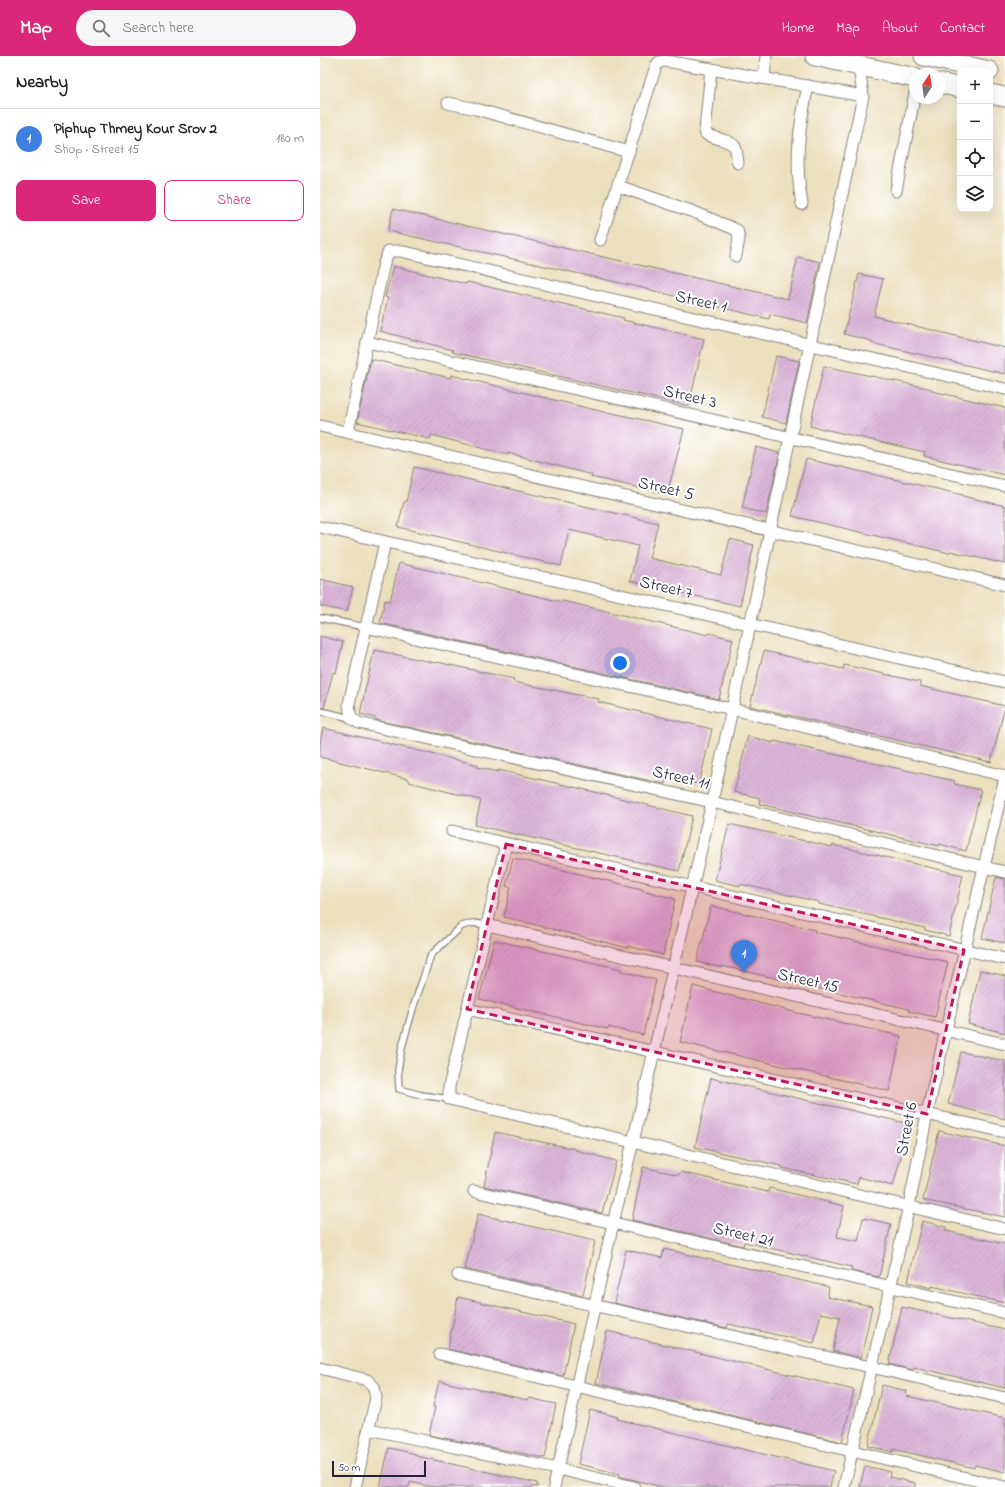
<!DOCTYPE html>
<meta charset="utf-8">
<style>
:root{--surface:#fff;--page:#f6f6f6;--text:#202124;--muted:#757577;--line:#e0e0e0;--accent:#db2777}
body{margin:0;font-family:"Indie Flower",sans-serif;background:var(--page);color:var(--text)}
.controls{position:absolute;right:12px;top:12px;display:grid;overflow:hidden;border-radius:8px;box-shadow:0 4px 16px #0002}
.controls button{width:36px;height:36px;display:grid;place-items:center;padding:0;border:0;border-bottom:1px solid var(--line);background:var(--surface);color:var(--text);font:20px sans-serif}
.compass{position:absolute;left:589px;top:12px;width:36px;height:36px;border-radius:50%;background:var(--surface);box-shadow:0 4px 16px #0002;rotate:13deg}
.scale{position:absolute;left:12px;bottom:10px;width:94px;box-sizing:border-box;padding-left:4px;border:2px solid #22223b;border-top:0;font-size:11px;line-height:14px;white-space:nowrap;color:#22223b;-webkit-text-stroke:3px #fff;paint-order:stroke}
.you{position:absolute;left:300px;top:607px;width:14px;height:14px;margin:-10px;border:3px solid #fff;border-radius:50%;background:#1a73e8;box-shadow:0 0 0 6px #1a73e833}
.badge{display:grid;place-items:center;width:26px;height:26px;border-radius:50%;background:var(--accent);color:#fff;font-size:13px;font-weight:700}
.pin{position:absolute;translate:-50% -33px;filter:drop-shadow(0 1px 2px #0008)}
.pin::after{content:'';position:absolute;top:21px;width:14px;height:12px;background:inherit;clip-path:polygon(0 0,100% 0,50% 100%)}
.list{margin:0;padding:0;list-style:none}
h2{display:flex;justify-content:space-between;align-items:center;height:52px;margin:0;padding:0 16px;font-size:17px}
h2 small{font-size:13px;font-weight:400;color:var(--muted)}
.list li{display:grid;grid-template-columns:26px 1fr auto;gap:12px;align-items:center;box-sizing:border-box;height:60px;padding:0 16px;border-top:1px solid var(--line)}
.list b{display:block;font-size:15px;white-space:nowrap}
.list p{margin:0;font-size:13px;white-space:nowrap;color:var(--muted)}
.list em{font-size:13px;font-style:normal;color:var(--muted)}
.actions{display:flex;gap:8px;padding:12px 16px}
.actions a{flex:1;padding:9px 0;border:1px solid var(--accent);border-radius:8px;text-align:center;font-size:14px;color:var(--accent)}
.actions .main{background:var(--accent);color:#fff}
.icon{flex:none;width:22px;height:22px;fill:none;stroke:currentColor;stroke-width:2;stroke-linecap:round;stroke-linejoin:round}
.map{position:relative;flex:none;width:685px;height:1431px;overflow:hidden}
header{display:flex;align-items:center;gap:24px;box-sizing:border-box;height:56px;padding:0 20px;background:var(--accent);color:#fff}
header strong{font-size:19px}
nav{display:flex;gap:22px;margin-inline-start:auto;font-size:14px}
.search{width:280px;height:36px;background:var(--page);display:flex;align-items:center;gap:10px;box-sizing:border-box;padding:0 14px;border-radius:22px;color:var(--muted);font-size:15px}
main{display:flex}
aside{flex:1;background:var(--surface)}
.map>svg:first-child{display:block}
</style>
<header>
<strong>Map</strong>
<div class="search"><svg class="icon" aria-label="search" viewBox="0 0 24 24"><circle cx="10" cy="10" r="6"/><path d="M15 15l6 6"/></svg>Search here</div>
<nav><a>Home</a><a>Map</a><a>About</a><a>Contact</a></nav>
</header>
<main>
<aside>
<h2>Nearby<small></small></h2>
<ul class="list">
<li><span class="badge" style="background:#3f7fe0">1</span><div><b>Piphup Thmey Kour Srov 2</b><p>Shop · Street 15</p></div><em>180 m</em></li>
</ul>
<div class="actions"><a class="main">Save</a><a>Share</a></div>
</aside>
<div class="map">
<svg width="685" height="1431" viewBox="0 0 685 1431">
<defs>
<pattern id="building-hatch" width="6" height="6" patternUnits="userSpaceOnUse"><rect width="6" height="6" fill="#dcb4d7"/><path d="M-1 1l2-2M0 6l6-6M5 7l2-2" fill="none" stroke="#bc9ab9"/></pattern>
</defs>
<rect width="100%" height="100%" fill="#fff"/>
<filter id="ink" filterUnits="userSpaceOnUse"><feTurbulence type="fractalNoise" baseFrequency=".025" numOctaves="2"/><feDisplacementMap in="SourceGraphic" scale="8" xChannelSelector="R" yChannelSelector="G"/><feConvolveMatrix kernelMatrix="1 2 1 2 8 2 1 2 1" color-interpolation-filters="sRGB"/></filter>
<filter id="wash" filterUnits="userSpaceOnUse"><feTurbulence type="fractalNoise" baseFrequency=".012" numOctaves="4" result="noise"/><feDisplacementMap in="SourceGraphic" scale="16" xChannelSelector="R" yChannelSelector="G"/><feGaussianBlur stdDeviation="0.9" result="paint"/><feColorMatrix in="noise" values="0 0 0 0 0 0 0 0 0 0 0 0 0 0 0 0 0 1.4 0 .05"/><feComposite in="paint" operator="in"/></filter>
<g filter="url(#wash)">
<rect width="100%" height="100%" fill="#ebe0bd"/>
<g id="blocks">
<g fill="url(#building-hatch)">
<polygon points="73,153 468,243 478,201 500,206 487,267 450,258 449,263 314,230 68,175"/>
<polygon points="73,210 146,228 147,226 304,262 303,264 384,283 369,350 132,296 133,294 60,275 68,242 65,241"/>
<polygon points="539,218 563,223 554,260 685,292 685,318 551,287 552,285 524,278"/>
<polygon points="456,300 479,305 466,367 442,361"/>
<polygon points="51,303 130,322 131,319 288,357 288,356 364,373 347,438 271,421 272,419 188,397 188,399 111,379 110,383 37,366"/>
<polygon points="504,310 612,333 612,335 685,352 685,419 604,400 605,396 490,370"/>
<polygon points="436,391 460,397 446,458 422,452"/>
<polygon points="486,403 643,439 643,440 685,450 685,508 630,495 629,497 472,460"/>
<polygon points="94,411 338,467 329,502 401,519 410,483 434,489 420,550 310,525 318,490 249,474 241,510 78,471 84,446 86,446"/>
<polygon points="79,507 242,546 243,545 388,579 389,577 413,583 399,643 60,567 65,544 70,545"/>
<polygon points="0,523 33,531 27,556 0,550"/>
<polygon points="0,580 23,586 16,617 13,616 4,652 0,651"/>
<polygon points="54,594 116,607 117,606 194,623 193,626 279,643 278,646 392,673 379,728 347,720 345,728 56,664 56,662 40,658"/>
<polygon points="444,595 523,613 524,609 600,626 600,630 685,650 671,706 430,650"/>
<polygon points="3,672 158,709 157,711 178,716 178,714 258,732 372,760 359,815 155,769 161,744 89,726 89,723 0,701 0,687"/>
<polygon points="428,680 453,687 454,685 635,725 634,728 661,734 646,795 619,788 619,790 439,748 440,742 414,736"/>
<polygon points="409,768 512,791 513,789 643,819 629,880 605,874 605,872 499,848 499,846 420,828 420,830 395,824"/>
<polygon points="193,802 322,833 322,834 355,843 343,899 308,890 308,892 184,861 191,831 186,830"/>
<polygon points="676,821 685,823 685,887 662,882"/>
<polygon points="391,850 495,874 495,876 628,906 615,961 588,955 589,953 402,910 402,912 377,906"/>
<polygon points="174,884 301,913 301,915 336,924 323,979 288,971 288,973 159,943"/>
<polygon points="660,914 685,920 685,977 648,968"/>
<polygon points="373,930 478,957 581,980 569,1035 360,986"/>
<polygon points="641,996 685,1005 685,1063 628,1048"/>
<polygon points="391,1022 590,1068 573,1130 539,1121 537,1128 462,1112 462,1110 375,1091"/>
<polygon points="619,1075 685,1090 685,1161 603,1144"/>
<polygon points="175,1076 255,1093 255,1094 296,1105 282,1157 164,1130"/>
<polygon points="323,1111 359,1119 360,1116 448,1136 449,1132 524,1150 517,1181 538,1185 543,1162 571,1168 559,1221 531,1215 532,1211 424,1186 423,1190 312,1164"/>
<polygon points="158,1158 275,1185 263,1239 145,1213"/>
<polygon points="602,1165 626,1171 626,1175 685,1188 685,1247 612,1230 612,1232 588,1226"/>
<polygon points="344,1193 509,1231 507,1241 552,1250 541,1302 513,1295 520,1261 501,1257 494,1287 408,1268 407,1272 294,1247 306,1194 342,1202"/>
<polygon points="138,1241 254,1268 243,1320 128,1293"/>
<polygon points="582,1251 685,1274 685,1332 594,1311 593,1314 569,1308"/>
<polygon points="287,1275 534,1334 522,1386 276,1327"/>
<polygon points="119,1325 208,1344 209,1342 236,1348 225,1402 109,1379 115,1351 113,1351"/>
<polygon points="562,1329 587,1335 586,1340 685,1362 685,1416 655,1409 654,1412 573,1393 573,1396 548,1390"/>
<polygon points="270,1354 298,1361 297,1363 514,1415 510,1431 342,1431 299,1420 300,1418 258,1408"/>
<polygon points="69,1392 96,1398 96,1400 217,1427 217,1431 112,1431 90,1426 89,1431 60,1431"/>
<polygon points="545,1410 570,1416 569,1421 595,1427 595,1431 540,1431"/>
</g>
</g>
</g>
<g filter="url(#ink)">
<use href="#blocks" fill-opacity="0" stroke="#86817c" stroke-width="1"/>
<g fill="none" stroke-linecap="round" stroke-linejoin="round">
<g stroke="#86817c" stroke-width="8">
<g id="lane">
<polyline points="0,562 45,571"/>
<polyline points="0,655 31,662"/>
<polyline points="129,1043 101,1039 79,1033 78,1014 82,991 94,949 111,899 142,870 153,867 167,869"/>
</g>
</g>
<g stroke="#86817c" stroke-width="13">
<g id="street">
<path d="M391 13 385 75 386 78C393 82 411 84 415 91 417 96 417 102 418 107"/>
<polyline points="444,22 446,0"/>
<polyline points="128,47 156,53 309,96"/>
<polyline points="298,130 374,156 417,174 419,182 416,200"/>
<polyline points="576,135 595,37"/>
<path d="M482 148C474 106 479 71 488 30"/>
<polyline points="280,184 336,10 339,6 346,5 543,40"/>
<polyline points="47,286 685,430"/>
<polyline points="0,370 685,529"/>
<polyline points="28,376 64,207 69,195 80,195 685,333"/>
<polyline points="0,471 685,626"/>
<polyline points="65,486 29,648 31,662 39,667 392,746 685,816"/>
<polyline points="45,571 412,653 685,720"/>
<polyline points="132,775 685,903"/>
<polyline points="186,788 129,1031 129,1043 685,1173"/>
<polyline points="167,869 685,988"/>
<polyline points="147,953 685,1076"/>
<polyline points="154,1135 685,1257"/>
<polyline points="138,1219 551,1311 685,1342"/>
<polyline points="120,1298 685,1431"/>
<polyline points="0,1312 47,1324 54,1331 56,1342 35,1431"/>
<polyline points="49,1373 238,1413 314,1431"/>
<polyline points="234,1431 293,1167 313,1086 392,746 412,653 543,40 539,10"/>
<polyline points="524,1431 589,1150 607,1058 626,974 685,721"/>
</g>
</g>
<g stroke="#86817c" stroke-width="21">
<g id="highway">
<polyline points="495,0 595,22"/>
<polyline points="604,0 669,15"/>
<polyline points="619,27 640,32"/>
<polyline points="670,38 685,41"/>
</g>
</g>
<use href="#lane" stroke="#fff" stroke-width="5.5"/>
<use href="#street" stroke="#fff" stroke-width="11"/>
<use href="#highway" stroke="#fff" stroke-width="19"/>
</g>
</g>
<path fill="#c2185b" fill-opacity="0.2" stroke="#c2185b" stroke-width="3" stroke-dasharray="8 5" stroke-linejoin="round" d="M186 788 644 894 607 1058 147 953Z"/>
<g text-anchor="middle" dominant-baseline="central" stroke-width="4" stroke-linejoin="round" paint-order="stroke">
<g font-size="17" fill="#22223b" stroke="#fff">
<text transform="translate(381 246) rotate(13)">Street 1</text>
<text transform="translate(370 341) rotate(13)">Street 3</text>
<text transform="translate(346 433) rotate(13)">Street 5</text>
<text transform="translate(346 532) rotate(13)">Street 7</text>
<text transform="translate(361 722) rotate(13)">Street 11</text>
<text transform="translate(488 925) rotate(13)">Street 15</text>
<text transform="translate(587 1073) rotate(-79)">Street 6</text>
<text transform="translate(423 1179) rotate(13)">Street 21</text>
</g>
</g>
</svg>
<div class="controls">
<button>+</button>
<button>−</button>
<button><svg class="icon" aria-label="locate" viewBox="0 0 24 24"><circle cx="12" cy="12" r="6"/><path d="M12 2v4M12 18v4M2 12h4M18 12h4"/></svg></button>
<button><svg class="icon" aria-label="layers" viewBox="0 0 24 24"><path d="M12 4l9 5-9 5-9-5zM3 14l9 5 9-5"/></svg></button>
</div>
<svg class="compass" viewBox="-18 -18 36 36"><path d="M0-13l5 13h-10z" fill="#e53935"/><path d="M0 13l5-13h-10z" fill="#757577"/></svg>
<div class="scale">50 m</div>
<div class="you"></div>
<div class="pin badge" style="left:424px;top:917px;background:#3f7fe0">1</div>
</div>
</main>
